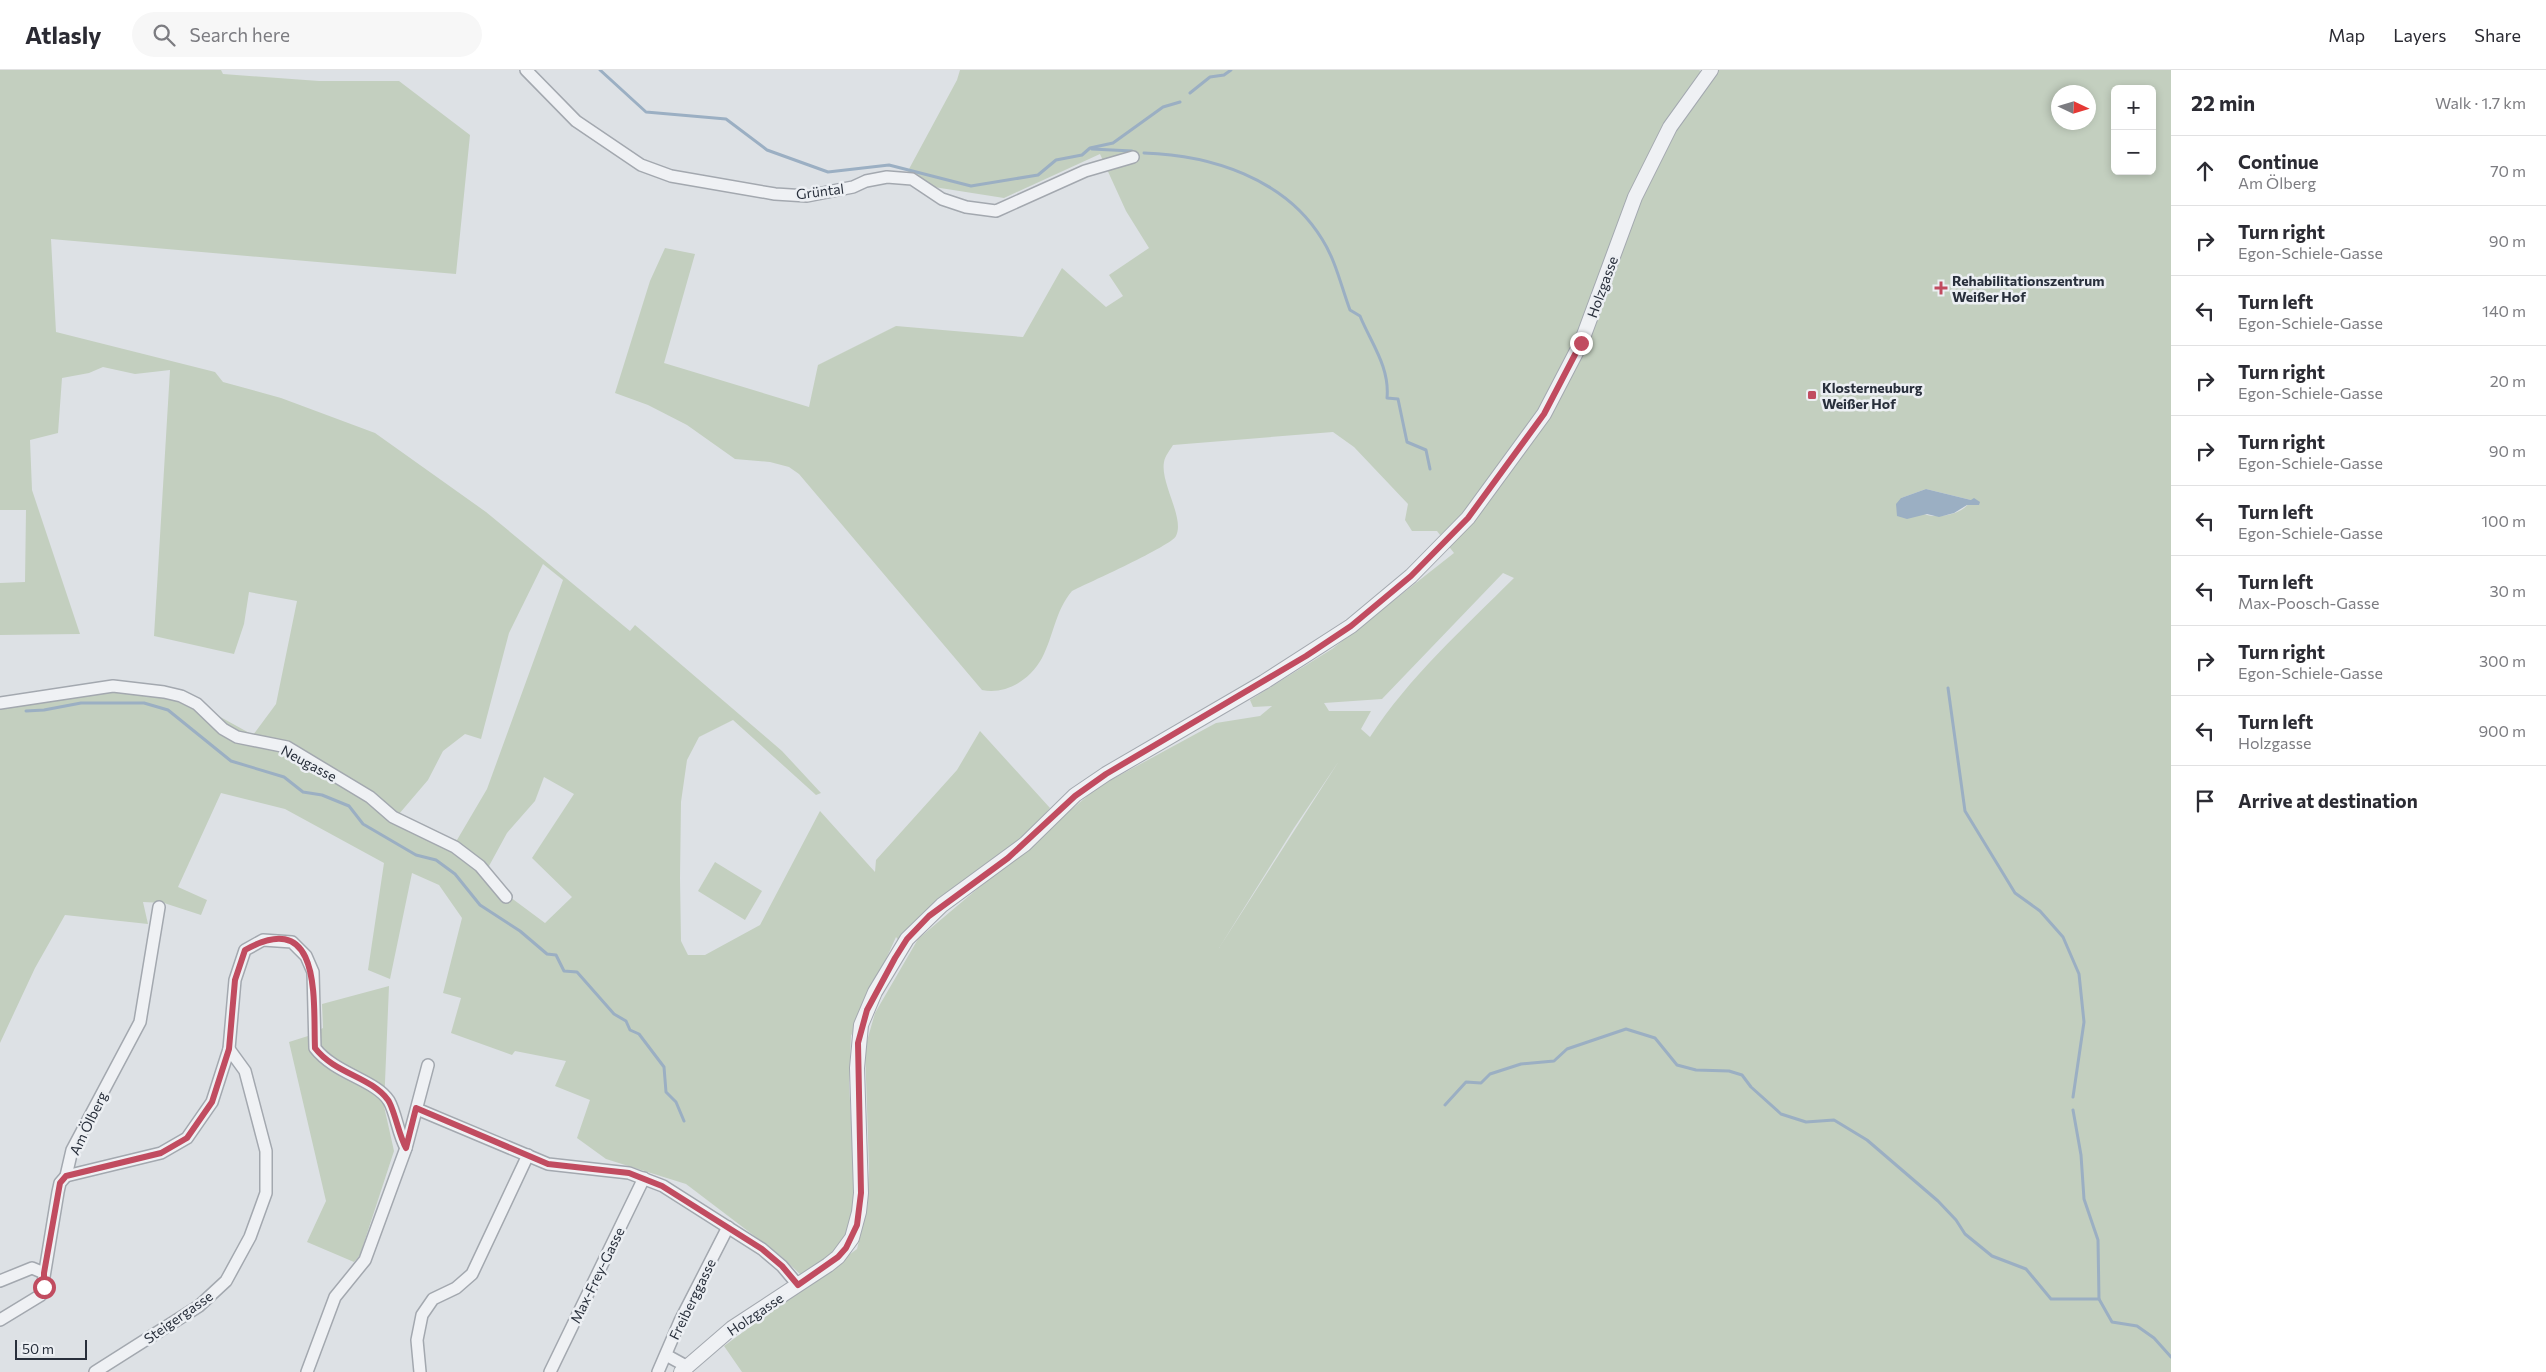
<!DOCTYPE html>
<meta charset="utf-8">
<style>
:root{--surface:#fff;--page:#f7f7f7;--text:#2b2b33;--muted:#7c7c81;--line:#e1e1e2}
body{margin:0;font-family:Commissioner,sans-serif;background:var(--page);color:var(--text)}
.controls{position:absolute;right:15px;top:15px;display:grid;overflow:hidden;border-radius:8px;box-shadow:0 2px 8px #0003}
.controls button{width:45px;height:45px;display:grid;place-items:center;padding:0;border:0;border-bottom:1px solid var(--line);background:var(--surface);color:var(--text);font:25px sans-serif}
.compass{position:absolute;left:2051px;top:15px;width:45px;height:45px;border-radius:50%;background:var(--surface);box-shadow:0 2px 8px #0003;rotate:94deg}
.scale{position:absolute;left:15px;bottom:12px;width:72px;box-sizing:border-box;padding-left:5px;border:2px solid #282f3b;border-top:0;font-size:14px;line-height:18px;white-space:nowrap;color:#282f3b;-webkit-text-stroke:4px #eceff3;paint-order:stroke}
.stop{position:absolute;width:15px;height:15px;margin:-11px;border:4px solid #c14c60;border-radius:50%;background:#fff}
.stop.end{background:#c14c60;border-color:#fff;box-shadow:0 1px 5px #0008}
.list{margin:0;padding:0;list-style:none}
h2{display:flex;justify-content:space-between;align-items:center;height:65px;margin:0;padding:0 20px;font-size:21px}
h2 small{font-size:16px;font-weight:400;color:var(--muted)}
.list li{display:grid;grid-template-columns:32px 1fr auto;gap:15px;align-items:center;box-sizing:border-box;height:70px;padding:0 20px;border-top:1px solid var(--line)}
.list b{display:block;font-size:19px;white-space:nowrap}
.list p{margin:0;font-size:16px;white-space:nowrap;color:var(--muted)}
.list em{font-size:16px;font-style:normal;color:var(--muted)}
.icon{flex:none;width:28px;height:28px;fill:none;stroke:currentColor;stroke-width:2;stroke-linecap:round;stroke-linejoin:round}
.map{position:relative;flex:none;width:2171px;height:1302px;overflow:hidden}
header{display:flex;align-items:center;gap:30px;box-sizing:border-box;height:70px;padding:0 25px;background:var(--surface);border-bottom:1px solid var(--line)}
header strong{font-size:24px}
nav{display:flex;gap:28px;margin-inline-start:auto;font-size:18px}
.search{width:350px;height:45px;background:var(--page);display:flex;align-items:center;gap:12px;box-sizing:border-box;padding:0 18px;border-radius:28px;color:var(--muted);font-size:19px}
main{display:flex}
aside{flex:1;background:var(--surface)}
.map>svg:first-child{display:block}
</style>
<header>
<strong>Atlasly</strong>
<div class="search"><svg class="icon" aria-label="search" viewBox="0 0 24 24"><circle cx="10" cy="10" r="6"/><path d="M15 15l6 6"/></svg>Search here</div>
<nav><a>Map</a><a>Layers</a><a>Share</a></nav>
</header>
<main>
<div class="map">
<svg width="2171" height="1302" viewBox="0 0 2171 1302">
<rect width="100%" height="100%" fill="#dde1e5"/>
<g fill="#c3cfbf" fill-rule="evenodd">
<path d="M0 0H221L223 4 319 11H399L470 65 456 204 51 169 56 262 215 302 223 312 281 328 375 363 486 442 630 561 635 555 782 681 821 723 816 725 733 650 699 667 687 690 681 732 680 808 681 871 688 885H705L760 855 820 741 875 802 876 790 957 700 980 661 1050 738 1031 761 900 872 896 867 851 966 849 1013 855 1119 852 1155 843 1174 829 1189 803 1207 782 1187 686 1114 606 1089 577 1068 590 1030 555 1016 566 991 515 981 512 985 451 963 461 928 443 923 462 848 439 815 412 803 390 909 368 900 384 793 285 739 221 723 178 817 207 830 201 845 164 833 143 832 148 854 65 845 35 898 0 973V630L114 615 175 622 253 665 276 634 297 531 249 522 244 554 234 584 154 566 170 300 135 304 103 297 89 303 62 308 58 363 30 370 32 420 80 564 0 565V513L25 512 26 440H0ZM543 494 563 510 487 719 457 770 429 762 399 744 428 710 443 681 465 664 481 669 509 563ZM544 707 574 724 532 788 572 827 545 853 483 807 507 763 535 731Z"/>
<path d="M960 0H1699L1711 9 1718 0H2171V1302H742L724 1276 857 1179 867 1140 869 1099 865 978 875 943 918 869 1098 717 1216 653 1260 646 1272 636 1253 637 1250 630 1332 579 1454 483 1437 461H1412L1405 450 1408 434 1354 377 1333 362 1173 375C1170 380 1165 386 1164 392 1160 413 1185 448 1176 466 1171 476 1088 513 1072 521 1055 541 1054 565 1042 588 1030 610 1006 625 982 620L799 404 789 397 770 392 735 389 687 355 648 335 615 323 650 211 665 178 695 184 664 293 809 337 818 295 896 256 1023 267 1062 198 1106 237 1123 226 1109 205 1149 178 1126 141 1100 84 1004 128 902 112 957 10ZM2115 19H2152V101H2115ZM2058 22H2088V52H2058ZM1926 419 1971 430C1964 445 1935 450 1921 443 1914 439 1907 433 1901 428ZM1503 503 1514 508C1464 558 1409 607 1370 667L1361 659 1371 641H1329L1324 633 1382 629ZM1339 691 1219 878 1294 758Z"/>
<polygon points="715,792 762,821 745,850 698,821"/>
<polygon points="389,916 384,1036 394,1081 360,1185 354,1192 307,1172 326,1131 289,972 308,966 323,958 322,934"/>
</g>
<polygon fill="#9bafc3" points="1926,419 1971,430 1974,428 1980,432 1979,435 1967,435 1954,443 1939,447 1927,444 1907,449 1897,446 1896,434 1901,428"/>
<g fill="none" stroke-linecap="round" stroke-linejoin="round">
<g stroke="#9bafc3" stroke-width="3">
<polyline points="600,0 646,42 726,49 767,80 828,102 889,95 971,116 1038,105 1056,90 1082,85 1090,78 1113,73 1163,37 1180,32"/>
<polyline points="1190,23 1210,7 1224,5 1231,0"/>
<polyline points="1092,79 1132,81"/>
<path d="M1144 83C1210 85 1285 108 1322 169 1336 191 1341 216 1350 240L1360 246C1371 273 1390 297 1387 328L1398 329 1407 372 1426 380 1430 399"/>
<polyline points="1948,618 1965,741 2015,823 2040,841 2063,867 2079,904 2084,952 2073,1027"/>
<polyline points="26,641 44,640 81,633 144,633 168,640 231,691 284,707 303,722 322,725 349,736 363,754 416,785 436,790 455,804 480,835 520,861 547,884 556,885 564,901 577,902 614,944 626,951 630,960 639,964 664,997 666,1022 676,1032 684,1051"/>
<polyline points="1445,1035 1466,1012 1481,1013 1490,1004 1521,994 1554,991 1567,979 1626,959 1655,968 1677,995 1696,1000 1729,1001 1742,1005 1751,1017 1781,1044 1806,1052 1834,1050 1867,1070 1938,1131 1956,1150 1965,1164 1992,1186 2026,1199 2051,1229 2099,1229"/>
<polyline points="2073,1040 2081,1085 2084,1129 2098,1170 2099,1229 2112,1252 2137,1256 2154,1268 2171,1287"/>
</g>
<g stroke="#a3a8af" stroke-width="14">
<g id="minor">
<polyline points="526,0 576,51 641,95 671,106 775,124 807,126 853,117 866,111 887,107 912,109 942,129 966,137 996,141 1085,101 1133,87"/>
<polyline points="0,633 113,616 164,622 181,626 197,634 223,659 237,667 287,677 370,727 393,747 455,777 480,796 506,827"/>
<polyline points="417,1039 548,1094 629,1103 663,1116 762,1179 782,1196 798,1215"/>
<path d="M66 1106 161 1083 187 1068 212 1032 229 979 235 910 245 880 263 870 292 872 306 886 313 902 315 978C335 1004 376 1010 389 1031 396 1043 398 1064 406 1078"/>
<polyline points="0,1211 32,1198 44,1203"/>
<polyline points="0,1250 41,1225 58,1122 60,1113 66,1106 72,1080 140,952 159,837"/>
<polyline points="666,1285 686,1296"/>
<polyline points="95,1302 199,1236 226,1211 250,1167 266,1123 266,1081 245,1001 229,979"/>
<polyline points="307,1302 335,1227 365,1190 406,1078 428,995"/>
<polyline points="420,1302 417,1270 422,1245 433,1229 456,1218 472,1204 528,1085"/>
<polyline points="550,1302 644,1108"/>
<polyline points="658,1302 680,1251 728,1157"/>
</g>
</g>
<g stroke="#a3a8af" stroke-width="16">
<polyline id="tertiary" points="681,1302 732,1258 828,1195 838,1187 852,1168 859,1142 861,1123 857,998 861,955 875,922 907,869 942,835 1025,774 1075,725 1106,704 1264,612 1351,556 1411,506 1468,448 1544,344 1581,273 1635,127 1670,57 1711,0"/>
</g>
<use href="#minor" stroke="#eff1f4" stroke-width="11"/>
<use href="#tertiary" stroke="#eff1f4" stroke-width="14"/>
</g>
<g fill="none" stroke-linecap="round" stroke-linejoin="round">
<path stroke="#c14c60" stroke-width="6" d="M44 1217V1203L60 1113 66 1106 161 1083 187 1068 212 1032 229 979 235 910 245 880C323 836 313 932 315 978 335 1004 370 1006 388 1030 394 1038 399 1066 406 1078L416 1038 548 1094 629 1103 662 1116 762 1179 782 1196 798 1215 838 1187 846 1178 857 1155 861 1123 858 973 867 940 895 888 907 869 929 846 1008 788 1075 726 1106 704 1306 586 1351 556 1411 506 1468 448 1544 344 1581 273"/>
</g>
<g fill="#c14c60" stroke="#eceff3" stroke-width="2">
<path d="M1938.5 210.5h5v5h5v5h-5v5h-5v-5h-5v-5h5z"/>
<rect x="1807" y="320" width="10" height="10" rx="2.5"/>
</g>
<g text-anchor="middle" dominant-baseline="central" stroke-width="5" stroke-linejoin="round" paint-order="stroke">
<g font-size="14" fill="#282f3b" stroke="#eceff3">
<text transform="translate(820 121) rotate(-7)">Grüntal</text>
<text transform="translate(1602 217) rotate(-70)">Holzgasse</text>
<text transform="translate(309 693) rotate(28)">Neugasse</text>
<text transform="translate(88 1053) rotate(-64)">Am Ölberg</text>
<text transform="translate(597 1205) rotate(-64)">Max-Frey-Gasse</text>
<text transform="translate(692 1229) rotate(-64)">Freiberggasse</text>
<text transform="translate(755 1244) rotate(-34)">Holzgasse</text>
<text transform="translate(178 1247) rotate(-35)">Steigergasse</text>
</g>
<g font-size="14" font-weight="bold" fill="#282f3b" stroke="#eceff3" text-anchor="start">
<text x="1952" y="210">Rehabilitationszentrum<tspan x="1952" dy="16">Weißer Hof</tspan></text>
<text x="1822" y="317">Klosterneuburg<tspan x="1822" dy="16">Weißer Hof</tspan></text>
</g>
</g>
</svg>
<div class="controls">
<button>+</button>
<button>−</button>
</div>
<svg class="compass" viewBox="-18 -18 36 36"><path d="M0-13l5 13h-10z" fill="#e53935"/><path d="M0 13l5-13h-10z" fill="#7c7c81"/></svg>
<div class="scale">50 m</div>
<div class="stop" style="left:44px;top:1217px"></div>
<div class="stop end" style="left:1581px;top:273px"></div>
</div>
<aside>
<h2>22 min<small>Walk · 1.7 km</small></h2>
<ul class="list">
<li><svg class="icon" aria-label="ahead" viewBox="0 0 24 24"><path d="M12 20V5M6 11l6-6 6 6"/></svg><div><b>Continue</b><p>Am Ölberg</p></div><em>70 m</em></li>
<li><svg class="icon" aria-label="right" viewBox="0 0 24 24"><path d="M7 20v-9h11M14 6l5 5-5 5"/></svg><div><b>Turn right</b><p>Egon-Schiele-Gasse</p></div><em>90 m</em></li>
<li><svg class="icon" aria-label="left" viewBox="0 0 24 24"><path d="M17 20v-9H6M10 6l-5 5 5 5"/></svg><div><b>Turn left</b><p>Egon-Schiele-Gasse</p></div><em>140 m</em></li>
<li><svg class="icon" aria-label="right" viewBox="0 0 24 24"><path d="M7 20v-9h11M14 6l5 5-5 5"/></svg><div><b>Turn right</b><p>Egon-Schiele-Gasse</p></div><em>20 m</em></li>
<li><svg class="icon" aria-label="right" viewBox="0 0 24 24"><path d="M7 20v-9h11M14 6l5 5-5 5"/></svg><div><b>Turn right</b><p>Egon-Schiele-Gasse</p></div><em>90 m</em></li>
<li><svg class="icon" aria-label="left" viewBox="0 0 24 24"><path d="M17 20v-9H6M10 6l-5 5 5 5"/></svg><div><b>Turn left</b><p>Egon-Schiele-Gasse</p></div><em>100 m</em></li>
<li><svg class="icon" aria-label="left" viewBox="0 0 24 24"><path d="M17 20v-9H6M10 6l-5 5 5 5"/></svg><div><b>Turn left</b><p>Max-Poosch-Gasse</p></div><em>30 m</em></li>
<li><svg class="icon" aria-label="right" viewBox="0 0 24 24"><path d="M7 20v-9h11M14 6l5 5-5 5"/></svg><div><b>Turn right</b><p>Egon-Schiele-Gasse</p></div><em>300 m</em></li>
<li><svg class="icon" aria-label="left" viewBox="0 0 24 24"><path d="M17 20v-9H6M10 6l-5 5 5 5"/></svg><div><b>Turn left</b><p>Holzgasse</p></div><em>900 m</em></li>
<li><svg class="icon" aria-label="arrive" viewBox="0 0 24 24"><path d="M6 21V4h12l-3 4 3 4H6"/></svg><div><b>Arrive at destination</b></div></li>
</ul>
</aside>
</main>
